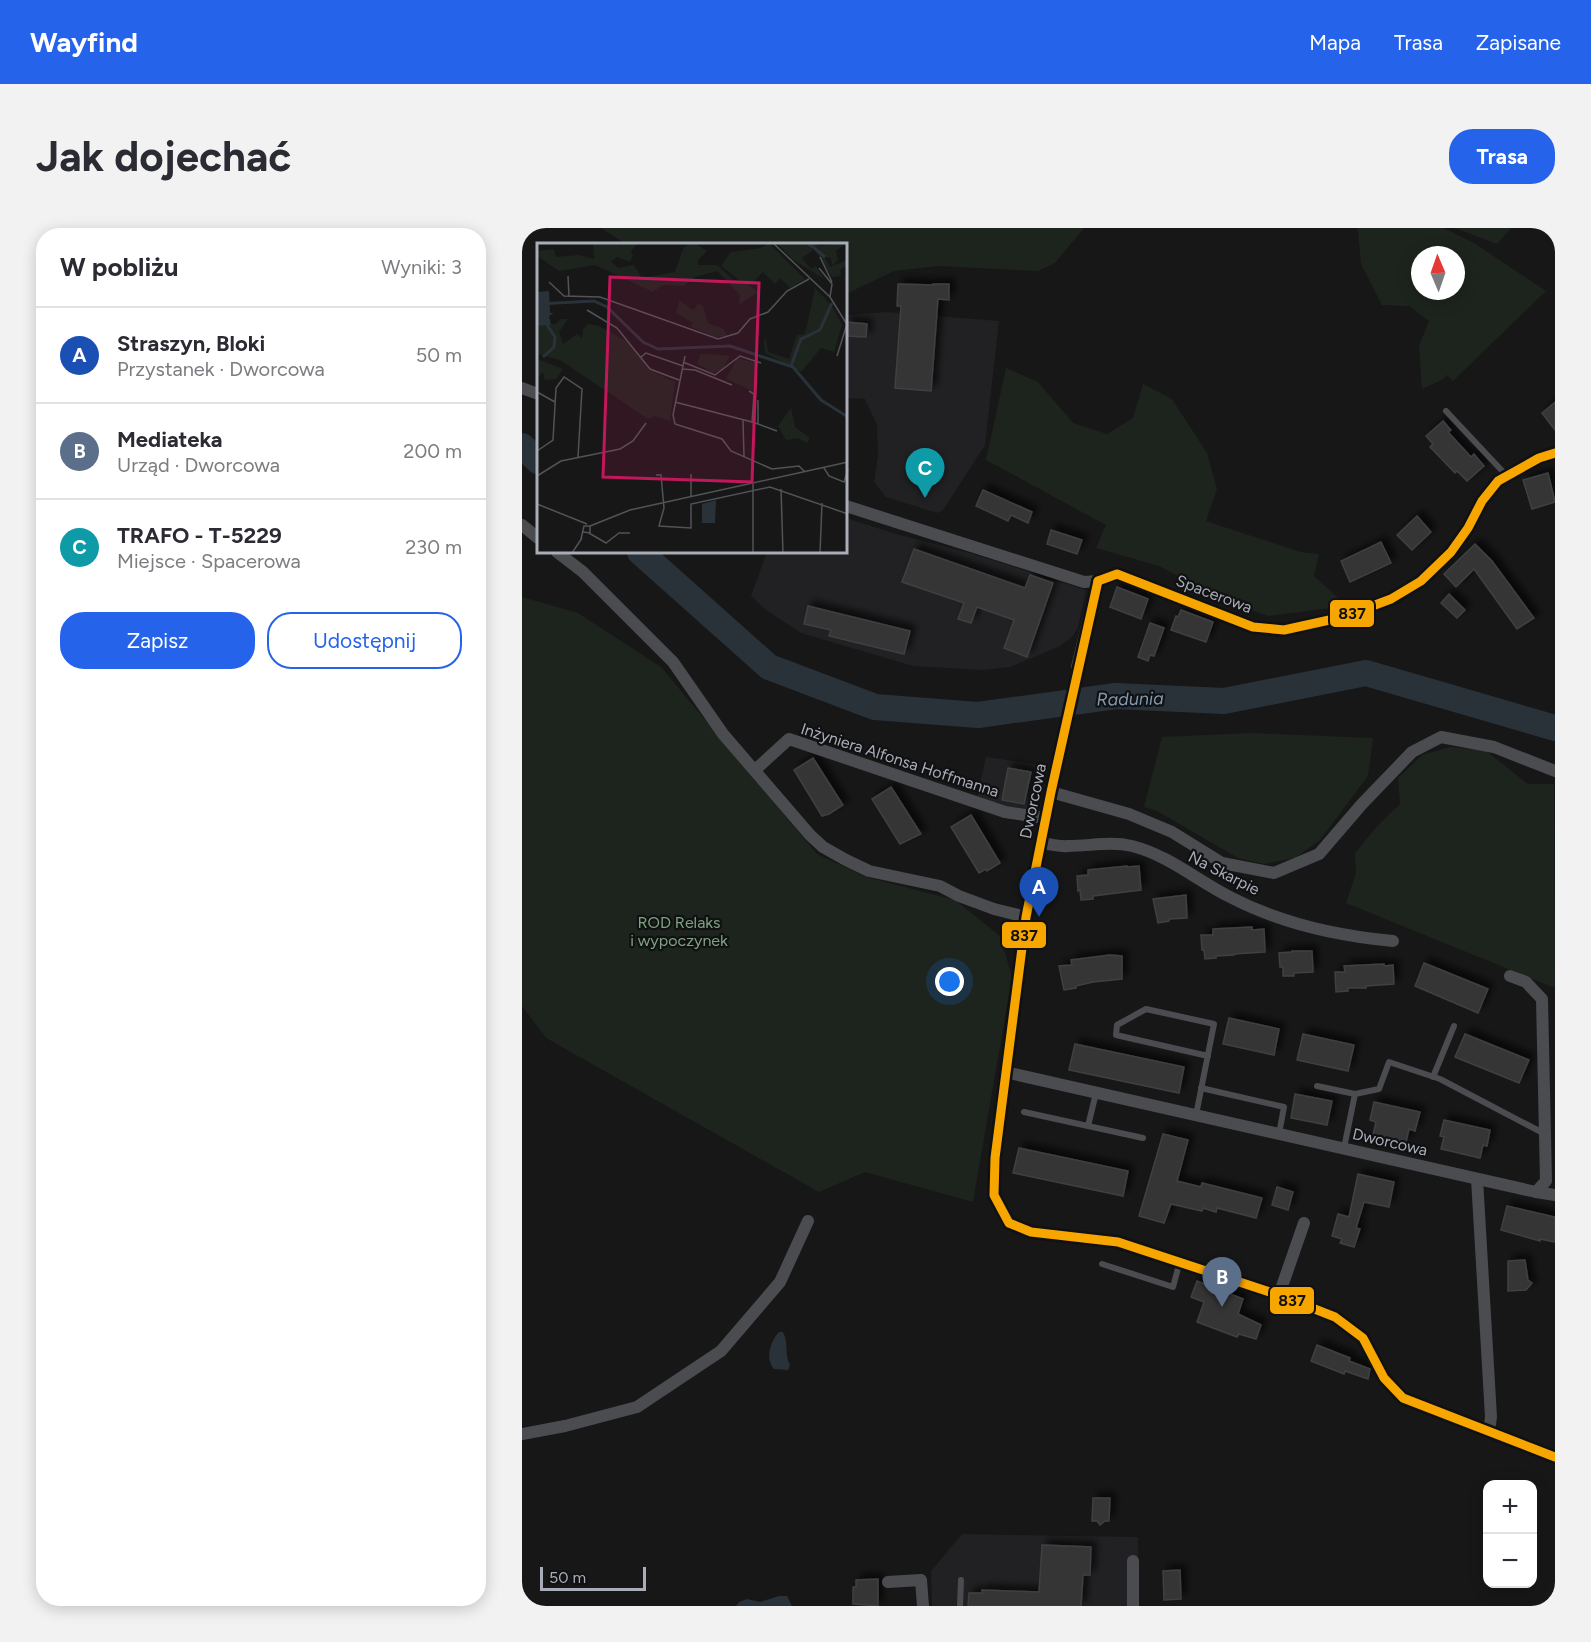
<!DOCTYPE html>
<html lang="pl">
<meta charset="utf-8">
<style>
:root{--surface:#fff;--page:#f2f2f3;--text:#2b2b33;--muted:#7c7c81;--line:#e1e1e2;--accent:#2563eb}
body{margin:0;font-family:Figtree,sans-serif;background:var(--page);color:var(--text)}
.controls{position:absolute;right:18px;bottom:18px;display:grid;overflow:hidden;border-radius:12px;box-shadow:0 3px 15px #0003}
.controls button{width:54px;height:54px;display:grid;place-items:center;padding:0;border:0;border-bottom:2px solid var(--line);background:var(--surface);color:var(--text);font:30px sans-serif}
.compass{position:absolute;left:889px;top:18px;width:54px;height:54px;border-radius:50%;background:var(--surface);box-shadow:0 3px 15px #0003;rotate:358deg}
.scale{position:absolute;left:18px;bottom:15px;width:106px;box-sizing:border-box;padding-left:6px;border:3px solid #a8adb8;border-top:0;font-size:16px;line-height:21px;white-space:nowrap;color:#a8adb8;-webkit-text-stroke:4px #111113;paint-order:stroke}
.you{position:absolute;left:428px;top:754px;width:21px;height:21px;margin:-15px;border:4px solid #fff;border-radius:50%;background:#1a73e8;box-shadow:0 0 0 9px #1a73e833}
.badge{display:grid;place-items:center;width:39px;height:39px;border-radius:50%;background:var(--accent);color:#fff;font-size:20px;font-weight:700}
.pin{position:absolute;translate:-50% -50px;filter:drop-shadow(0 2px 3px #0008)}
.pin::after{content:'';position:absolute;top:32px;width:21px;height:18px;background:inherit;clip-path:polygon(0 0,100% 0,50% 100%)}
.list{margin:0;padding:0;list-style:none}
h2{display:flex;justify-content:space-between;align-items:center;height:78px;margin:0;padding:0 24px;font-size:26px}
h2 small{font-size:20px;font-weight:400;color:var(--muted)}
.list li{display:grid;grid-template-columns:39px 1fr auto;gap:18px;align-items:center;box-sizing:border-box;height:96px;padding:0 24px;border-top:2px solid var(--line)}
.list b{display:block;font-size:22px;white-space:nowrap}
.list p{margin:0;font-size:20px;white-space:nowrap;color:var(--muted)}
.list em{font-size:20px;font-style:normal;color:var(--muted)}
.actions{display:flex;gap:12px;padding:18px 24px}
.actions a{flex:1;padding:14px 0;border:2px solid var(--accent);border-radius:24px;text-align:center;font-size:21px;color:var(--accent)}
.actions .main{background:var(--accent);color:#fff}
.map{position:relative;flex:none;width:1033px;height:1378px;overflow:hidden;border-radius:24px}
header{display:flex;align-items:center;gap:36px;box-sizing:border-box;height:84px;padding:0 30px;background:var(--accent);color:#fff}
header strong{font-size:28px}
nav{display:flex;gap:33px;margin-inline-start:auto;font-size:21px}
.intro{display:flex;align-items:center;justify-content:space-between;box-sizing:border-box;height:144px;padding:0 36px}
h1{margin:0;font-size:42px}
.button{padding:15px 27px;border-radius:24px;background:var(--accent);color:#fff;font-size:21px;font-weight:700}
main{display:flex;gap:36px;padding:0 36px}
aside{flex:1;background:var(--surface);border-radius:24px;box-shadow:0 3px 15px #0003}
.map>svg:first-child{display:block}
</style>
<header>
<strong>Wayfind</strong>
<nav><a>Mapa</a><a>Trasa</a><a>Zapisane</a></nav>
</header>
<div class="intro"><h1>Jak dojechać</h1><a class="button">Trasa</a></div>
<main>
<aside>
<h2>W pobliżu<small>Wyniki: 3</small></h2>
<ul class="list">
<li><span class="badge" style="background:#1a4fb4">A</span><div><b>Straszyn, Bloki</b><p>Przystanek · Dworcowa</p></div><em>50 m</em></li>
<li><span class="badge" style="background:#5c6f8a">B</span><div><b>Mediateka</b><p>Urząd · Dworcowa</p></div><em>200 m</em></li>
<li><span class="badge" style="background:#0f9aa8">C</span><div><b>TRAFO - T-5229</b><p>Miejsce · Spacerowa</p></div><em>230 m</em></li>
</ul>
<div class="actions"><a class="main">Zapisz</a><a>Udostępnij</a></div>
</aside>
<div class="map">
<svg width="1033" height="1378" viewBox="0 0 1033 1378">
<defs>
<filter id="shadow"><feDropShadow dx="5.5" dy="-5.5" stdDeviation="3" flood-color="#0009"/></filter>
</defs>
<rect width="100%" height="100%" fill="#171717"/>
<g fill="#212123">
<polygon points="364,84 477,93 463,217 421,282 415,285 364,269 352,254 356,227 355,197 343,171 324,170 324,87"/>
<polygon points="324,290 374,306 451,326 564,362 556,399 551,408 538,418 488,439 461,442 391,438 279,405 244,382 229,368 245,324 324,324"/>
<polygon points="464,529 522,537 512,588 454,573"/>
<polygon points="440,1306 616,1309 617,1378 410,1378 409,1343"/>
</g>
<g fill="#1d241e" fill-rule="evenodd">
<polygon points="79,0 562,0 533,35 516,43 416,38 372,43 324,66 324,16 104,16"/>
<path d="M834 0H921L952 15 1024 63 931 153 925 147 920 152 900 161 897 118 907 93 887 78 860 77 839 36 836 2ZM898 27H934V63H898Z"/>
<polygon points="933,0 989,0 975,16"/>
<polygon points="484,140 516,154 551,195 585,206 611,190 621,156 650,171 685,225 695,261 684,293 778,324 797,326 792,348 825,378 746,388 704,373 637,338 574,320 584,297 464,232"/>
<polygon points="0,369 56,385 139,439 295,626 344,649 433,672 478,708 490,749 451,974 343,944 297,964 24,810 0,778"/>
<polygon points="728,505 851,510 846,548 798,612 773,630 742,636 716,630 635,583 622,579 640,509"/>
<polygon points="928,519 964,523 1006,556 1032,556 1033,760 824,675 834,645 833,625 856,597 878,576 876,550 900,527"/>
</g>
<g fill="#2a3239">
<path d="M257 1104H261C267 1115 262 1126 268 1137L266 1142 252 1141C243 1130 248 1114 257 1104Z"/>
<polygon points="257,1368 265,1368 270,1378 214,1378 217,1374 225,1371 238,1374"/>
</g>
<g fill="none" stroke-linecap="round" stroke-linejoin="round">
<g stroke="#2a3239" stroke-width="26">
<polyline points="0,218 16,233"/>
<polyline points="118,324 247,439 353,479 456,487 594,468 702,473 844,445 1033,500"/>
</g>
</g>
<g fill="#353536" stroke="#3f4043" stroke-width="1.5" filter="url(#shadow)">
<polygon points="376,56 411,57 411,56 427,56 427,72 416,71 409,163 373,160 379,78 375,78"/>
<polygon points="324,94 345,96 344,109 324,108"/>
<polygon points="1033,174 1033,202 1020,185"/>
<polygon points="921,193 929,202 926,204 949,229 952,226 962,238 945,253 935,243 933,245 908,219 911,216 904,208"/>
<polygon points="1026,245 1033,274 1010,281 1001,252"/>
<polygon points="461,262 510,284 506,295 489,287 486,293 454,278"/>
<polygon points="895,288 909,304 890,322 875,307"/>
<polygon points="529,302 560,312 555,326 525,316"/>
<polygon points="859,314 869,335 828,354 819,333"/>
<polygon points="953,316 970,333 1012,390 995,401 952,341 934,359 922,346"/>
<polygon points="392,321 503,360 508,347 531,355 505,429 482,420 492,392 455,379 449,395 436,391 442,375 380,354"/>
<polygon points="595,359 626,371 619,391 588,379"/>
<polygon points="927,366 943,382 935,390 919,375"/>
<polygon points="286,378 388,403 382,426 307,408 309,402 282,396"/>
<polygon points="659,382 691,394 684,414 649,402 654,388 656,389"/>
<polygon points="628,395 642,400 632,428 628,427 626,433 616,429"/>
<polygon points="291,530 321,577 307,586 300,588 272,542"/>
<polygon points="486,540 509,544 502,576 480,572"/>
<polygon points="369,559 399,606 378,616 350,571"/>
<polygon points="449,587 478,635 465,643 464,641 457,645 429,599"/>
<polygon points="605,638 605,639 617,638 619,662 571,668 571,671 559,672 558,662 556,663 555,648 566,647 566,642"/>
<polygon points="664,667 665,690 647,691 647,693 636,695 631,671"/>
<polygon points="730,699 730,702 742,701 743,724 712,726 712,727 694,728 694,730 683,731 682,722 680,722 679,707 691,707 691,701"/>
<polygon points="770,723 790,723 791,744 772,745 772,748 761,748 761,739 758,739 757,725 770,724"/>
<polygon points="588,727 600,728 600,751 571,754 554,758 554,760 542,762 537,738 550,737 549,732"/>
<polygon points="902,735 966,761 956,785 893,758"/>
<polygon points="862,736 862,738 871,737 872,756 844,758 844,760 826,760 826,763 814,764 813,744 823,744 822,738"/>
<polygon points="707,790 757,801 752,827 701,816"/>
<polygon points="781,806 832,817 826,843 775,832"/>
<polygon points="943,806 1007,832 997,855 933,829"/>
<polygon points="553,816 662,839 657,865 547,842"/>
<polygon points="773,866 810,873 805,897 769,890"/>
<polygon points="852,874 898,884 893,903 887,901 884,914 851,907 854,894 848,892"/>
<polygon points="922,892 968,902 965,918 961,917 958,930 919,921 922,909 918,908"/>
<polygon points="641,906 666,912 655,953 679,959 680,955 740,970 734,990 695,980 694,984 681,980 680,983 649,976 642,995 617,988"/>
<polygon points="497,920 606,943 601,968 491,945"/>
<polygon points="836,946 872,954 867,979 842,974 834,1000 838,1001 832,1019 818,1015 820,1011 810,1008 816,986 827,989"/>
<polygon points="755,959 771,964 766,982 750,977"/>
<polygon points="985,978 1033,989 1033,1014 1018,1011 1018,1013 979,1002"/>
<polygon points="1003,1032 1006,1052 1010,1055 1004,1062 986,1063 986,1033"/>
<polygon points="675,1053 721,1071 716,1086 739,1097 734,1111 717,1106 715,1109 675,1094 682,1074 669,1069"/>
<polygon points="795,1117 828,1130 827,1133 848,1141 846,1151 823,1143 822,1146 789,1133"/>
<polygon points="571,1270 588,1270 587,1293 583,1293 578,1297 575,1293 570,1293"/>
<polygon points="520,1317 569,1319 568,1347 561,1347 559,1378 446,1378 447,1365 460,1365 460,1362 517,1364"/>
<polygon points="658,1342 659,1371 642,1372 641,1343"/>
<polygon points="356,1351 356,1378 331,1376 331,1359 334,1359 334,1352"/>
</g>
<g fill="none" stroke-linecap="round" stroke-linejoin="round">
<g stroke="#4b4c50" stroke-width="6">
<polyline points="924,183 984,247"/>
<polyline points="911,849 932,798"/>
<polyline points="795,858 833,866 822,920"/>
<polyline points="679,860 762,879 757,906"/>
<polyline points="833,866 857,861 867,834 918,851 1023,906"/>
<polyline points="502,884 566,898 574,865"/>
<polyline points="674,887 692,796 624,781 595,797 594,807 686,828"/>
<polyline points="566,898 621,910"/>
<polyline points="580,1036 651,1059 658,1033"/>
<polyline points="438,1378 439,1352"/>
</g>
<g stroke="#4b4c50" stroke-width="12">
<polyline points="0,160 16,166"/>
<polyline points="324,278 562,354 576,353 595,346 731,399 762,402 821,389 869,371 899,353 929,324 946,300 960,273 976,253 1017,230 1033,225"/>
<polyline points="0,297 16,310"/>
<polyline points="35,324 61,344 151,434 201,506 288,607 301,619 324,632 347,643 418,658 437,668 472,681 504,689"/>
<polyline points="555,439 576,353"/>
<polyline points="538,522 504,689 473,930 472,967 487,995 509,1004 596,1014 757,1067 813,1089 841,1110 862,1150 881,1170 1033,1229"/>
<polyline points="233,542 267,511 483,584 523,590"/>
<polyline points="529,564 607,586 650,604 700,635 752,645 797,626 840,576 890,524 919,509 972,519 1033,543"/>
<path d="M519 615C528 616 537 619 546 618 568 618 589 613 610 618 646 627 676 653 708 669 758 695 816 708 871 713"/>
<polyline points="483,844 1014,964 1024,953 1020,771 1004,754 988,748"/>
<polyline points="955,951 969,1189 967,1203"/>
<polyline points="1014,964 1033,967"/>
<polyline points="757,1067 782,995"/>
<polyline points="0,1206 43,1198 115,1179 199,1123 258,1054 286,993"/>
<polyline points="366,1354 399,1352 401,1378"/>
<polyline points="611,1378 611,1333"/>
</g>
<g stroke="#111113" stroke-width="14">
<g id="bus-1">
<polyline points="576,353 529,564 504,689 473,930 472,967 487,995 509,1004 596,1014 757,1067 813,1089 841,1110 862,1150 881,1170 1033,1229"/>
<polyline points="576,353 595,346 731,399 762,402 821,389 869,371 899,353 929,324 946,300 960,273 976,253 1017,230 1033,225"/>
</g>
</g>
<use href="#bus-1" stroke="#f7a600" stroke-width="9"/>
</g>
<g text-anchor="middle" dominant-baseline="central" stroke-width="4.5" stroke-linejoin="round" paint-order="stroke">
<g font-size="16" fill="#a8adb8" stroke="#111113">
<text transform="translate(692 366) rotate(21)">Spacerowa</text>
<text transform="translate(378 532) rotate(18)">Inżyniera Alfonsa Hoffmanna</text>
<text transform="translate(511 573) rotate(-78)">Dworcowa</text>
<text transform="translate(702 645) rotate(27)">Na Skarpie</text>
<text transform="translate(868 914) rotate(13)">Dworcowa</text>
</g>
<g font-size="16" fill="#7fa381" stroke="#111113">
<text x="157" y="694">ROD Relaks<tspan x="157" dy="18">i wypoczynek</tspan></text>
</g>
<g font-size="18" font-style="italic" fill="#7f9bb3" stroke="#111113">
<text transform="translate(608 471) rotate(-1)">Radunia</text>
</g>
</g>
<g transform="translate(15 15)">
<rect width="310" height="310" fill="#171717"/>
<path d="M56 0H101L94 8 96 13 93 19 80 14 74 19 82 25 97 22 105 35 138 29 146 6 152 0 159 1 170 8 161 17V22H180L197 37 203 38 184 23 194 9 224 5 232 0 268 36 253 45 243 35 238 41 226 29 214 42 209 40 221 49 202 62 203 52 180 28 158 34 147 43 126 42 116 49 58 22 22 28 0 13V8L17 6 19 14 42 12 57 16ZM240 0H279L282 3 310 0 299 8 301 17 295 23 294 15 288 14 293 24 310 17V23L303 27 304 33 295 34 275 2V8L265 15 274 26 279 23 287 36 255 16ZM278 45 295 63 305 82 297 109 284 105 264 129 228 110 227 99 229 95 231 109 252 116 260 92 267 91 270 83ZM142 57 156 67 162 60 166 63 171 80 187 86 190 93 179 94 154 84 156 80 139 70ZM24 76H31L22 89 26 101 40 91 45 95 46 86 51 81 62 83 91 99 112 127 138 139 133 178 118 173 111 176 23 117 0 111V83L18 81ZM163 111H176L193 113 185 127 177 130 160 121ZM200 115 219 120 220 150 189 136ZM0 116 8 119 26 126 19 136 8 137 6 129 0 135ZM254 165 258 184 273 195 270 200 261 195 249 197 241 183Z" fill="#1d241e"/>
<path d="M12 48 13 70H17L12 73 14 82 0 83V49ZM179 257 178 280H165V261Z" fill="#2a3239"/>
<path fill="none" stroke="#2a3239" stroke-width="3" d="M271 0 288 14M0 61 57 58 70 64 106 99 121 106 193 103 256 124 284 157 311 174M6 114 17 104 18 94 10 82M254 123 264 96 283 87 295 60"/>
<path fill="none" stroke="#515357" stroke-width="1.5" d="M236 0 293 54 311 83M283 14 295 39M282 25 295 41 293 54M31 33 32 53M12 39 27 53 63 54 181 96 201 90 213 76 231 69 250 48 272 36M50 67 80 85 113 126 142 137M148 113 136 172 138 181 185 196 194 208 235 226 262 223 268 229M300 113 310 81M104 114 109 110 146 123M146 119 178 132 203 113 224 120M145 126 158 127 195 142M0 149 18 159M138 159 215 179 217 151 212 148M206 177 207 214M215 179 221 181V157M221 181 240 188M0 208 16 197 19 145 27 134 45 146 41 214M287 225 292 233 307 239 311 226M119 232H124L127 265 122 283 154 285V261L233 244 311 271M0 233 24 218 83 206 96 198 109 180M216 241V310M244 246 246 310M154 253V231M0 261 50 281M53 283 93 267 311 219M52 290 69 300 82 290H93M44 296 47 283H53V290L46 289M35 310 45 295M283 310 285 260"/>
<path fill="#c2185b" fill-opacity="0.15" stroke="#c2185b" stroke-width="3" d="M73 34 222 40 215 239 66 234Z"/>
<rect width="310" height="310" fill="none" stroke="#a8adb8" stroke-width="3"/>
</g>
<g stroke="#111113" stroke-width="2">
<rect x="807" y="371" width="46" height="29" rx="6" fill="#f7a600"/>
<rect x="479" y="693" width="46" height="28" rx="6" fill="#f7a600"/>
<rect x="747" y="1058" width="46" height="29" rx="6" fill="#f7a600"/>
</g>
<g font-size="16" text-anchor="middle" font-weight="bold" fill="#111">
<text x="830" y="391">837</text>
<text x="502" y="713">837</text>
<text x="770" y="1078">837</text>
</g>
</svg>
<div class="controls">
<button>+</button>
<button>−</button>
</div>
<svg class="compass" viewBox="-18 -18 36 36"><path d="M0-13l5 13h-10z" fill="#e53935"/><path d="M0 13l5-13h-10z" fill="#7c7c81"/></svg>
<div class="scale">50 m</div>
<div class="you"></div>
<div class="pin badge" style="left:517px;top:689px;background:#1a4fb4">A</div>
<div class="pin badge" style="left:700px;top:1079px;background:#5c6f8a">B</div>
<div class="pin badge" style="left:403px;top:270px;background:#0f9aa8">C</div>
</div>
</main>
